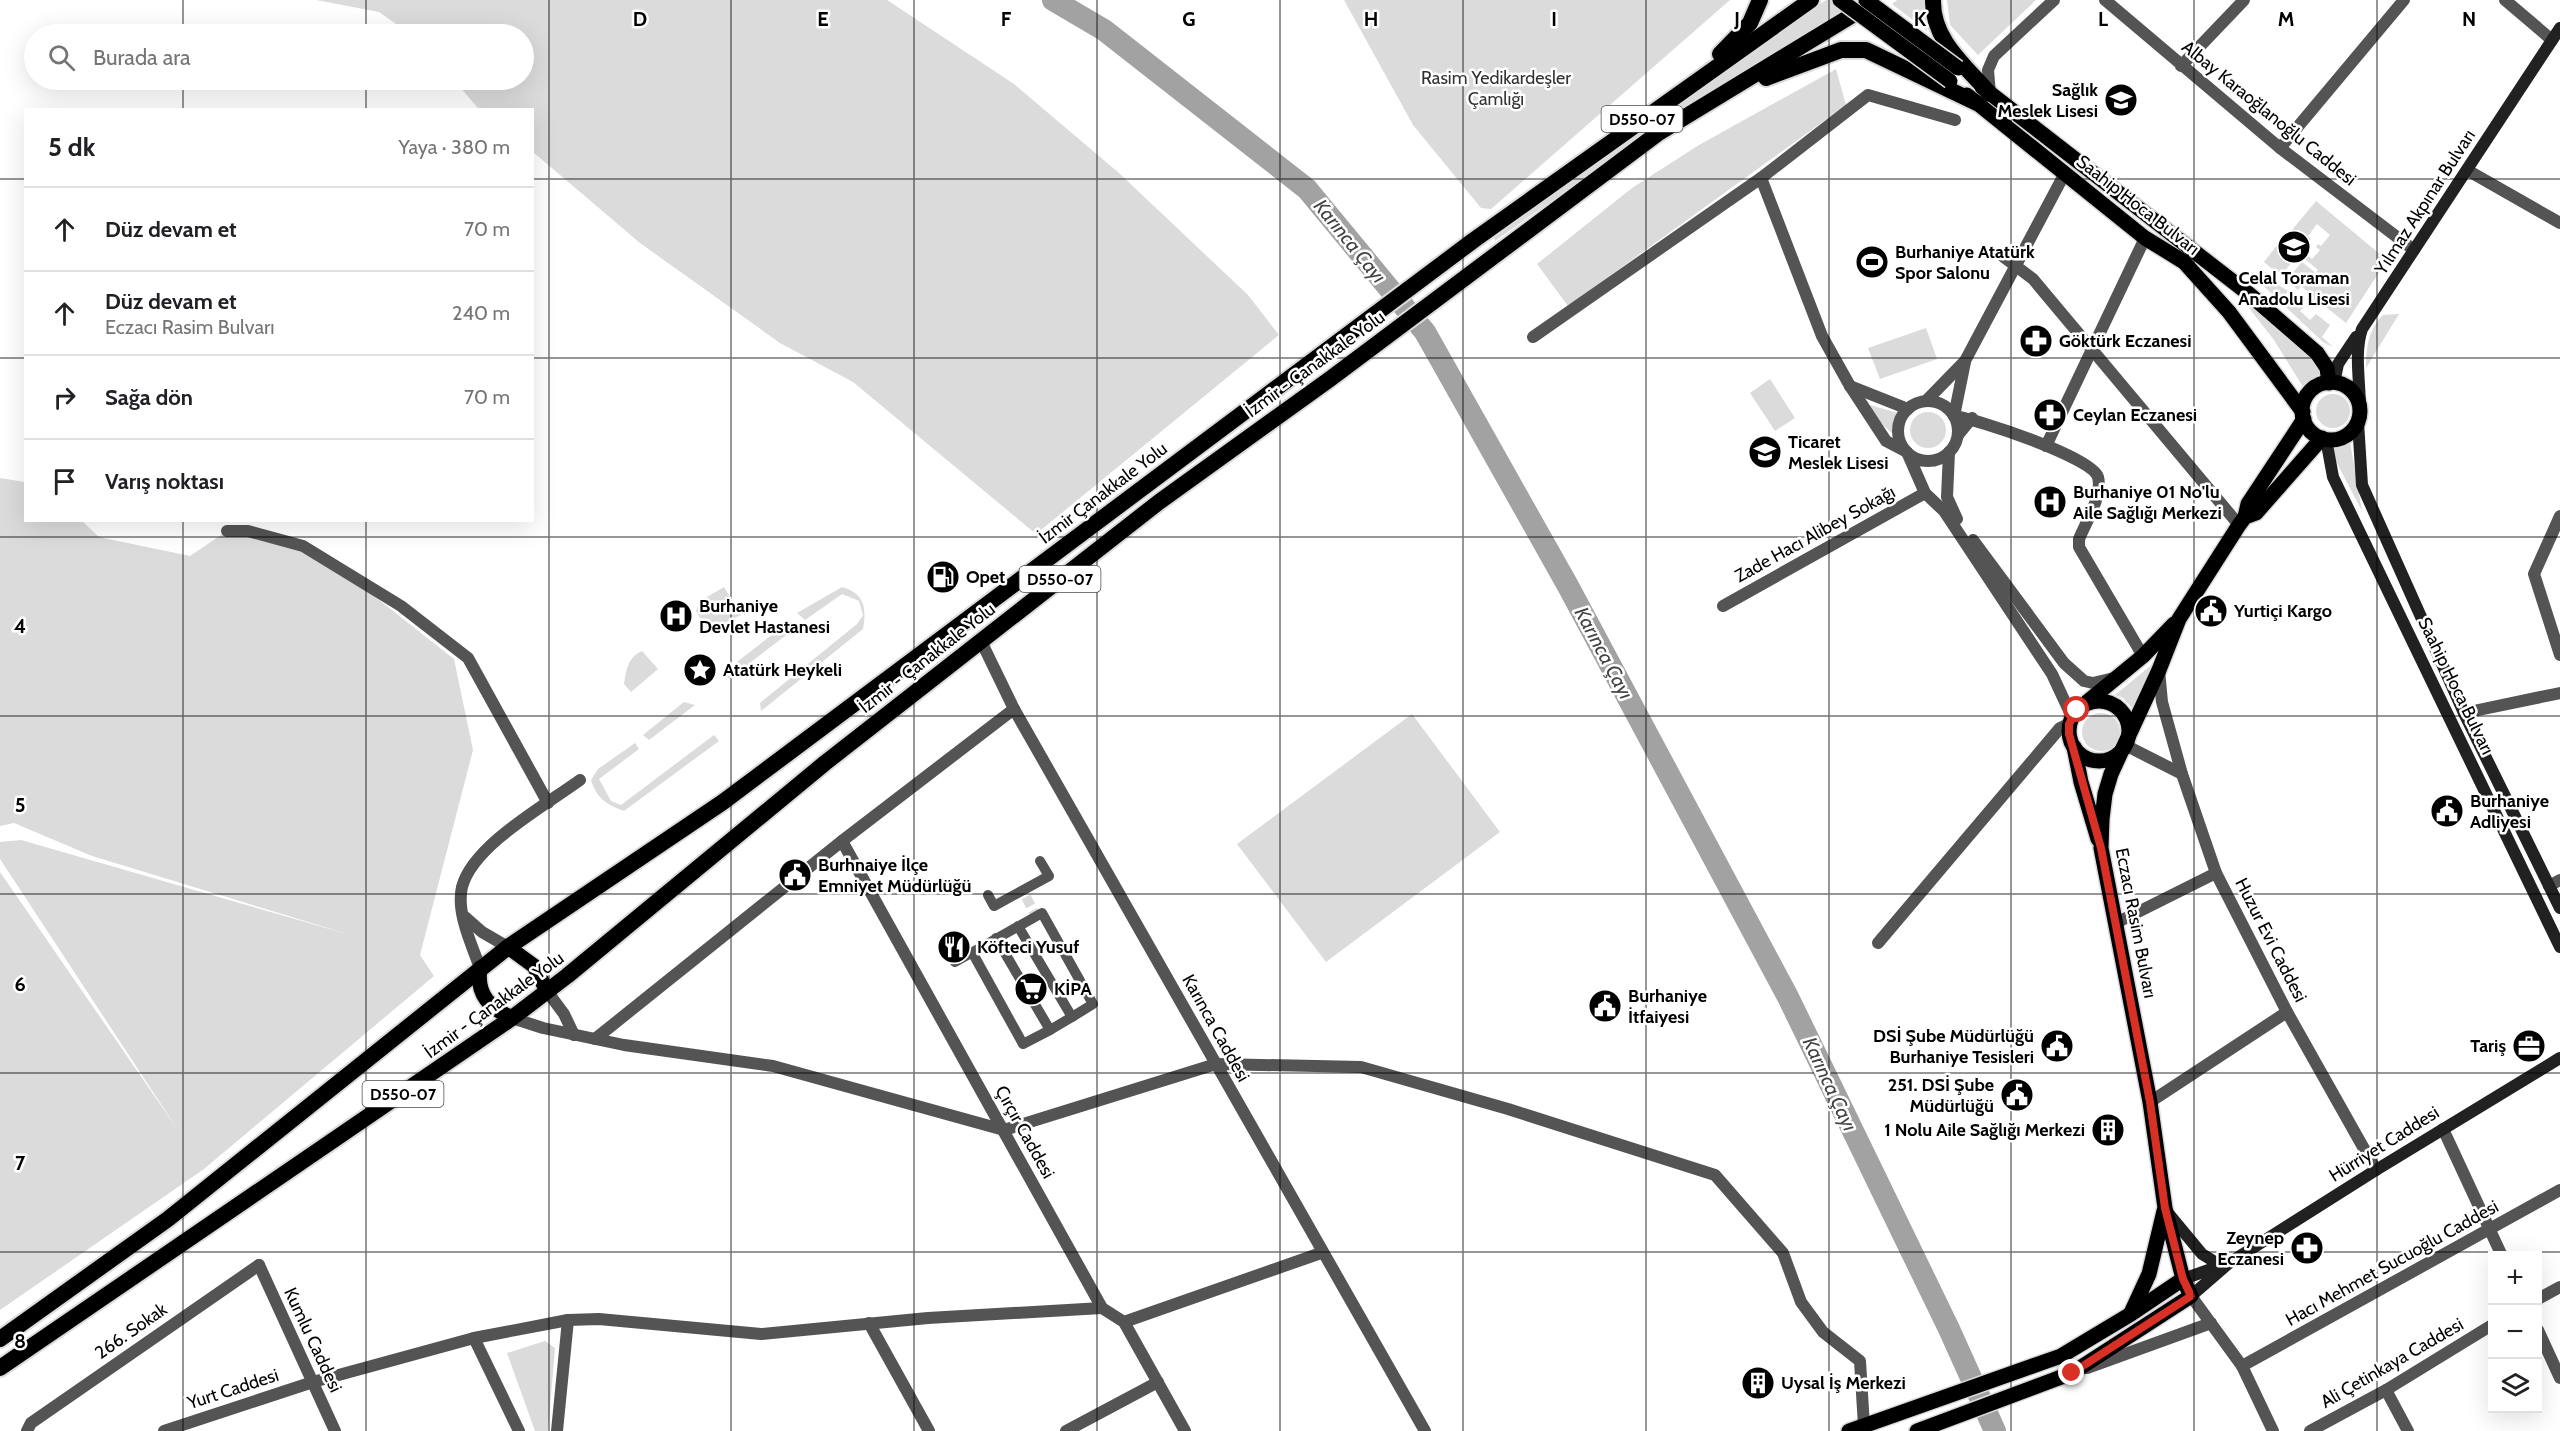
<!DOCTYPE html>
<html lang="tr">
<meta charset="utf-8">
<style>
:root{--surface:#fff;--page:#f6f6f6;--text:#202124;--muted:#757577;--line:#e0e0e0}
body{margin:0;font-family:Cabin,sans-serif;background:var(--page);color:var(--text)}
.controls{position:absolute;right:18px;bottom:18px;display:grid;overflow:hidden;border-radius:0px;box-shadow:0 6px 24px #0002}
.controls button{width:54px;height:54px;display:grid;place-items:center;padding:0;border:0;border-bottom:2px solid var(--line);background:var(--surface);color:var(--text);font:30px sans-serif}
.stop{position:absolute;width:18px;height:18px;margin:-14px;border:4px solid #d93025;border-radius:50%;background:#fff}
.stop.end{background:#d93025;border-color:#fff;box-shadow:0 2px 6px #0008}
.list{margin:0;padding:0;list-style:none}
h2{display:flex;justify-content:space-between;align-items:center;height:78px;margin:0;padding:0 24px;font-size:26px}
h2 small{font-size:20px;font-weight:400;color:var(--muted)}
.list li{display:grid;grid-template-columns:39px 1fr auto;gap:18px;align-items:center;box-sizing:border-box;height:84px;padding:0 24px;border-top:2px solid var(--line)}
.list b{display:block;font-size:22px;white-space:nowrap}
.list p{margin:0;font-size:20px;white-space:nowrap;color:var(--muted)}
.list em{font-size:20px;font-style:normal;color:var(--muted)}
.icon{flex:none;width:33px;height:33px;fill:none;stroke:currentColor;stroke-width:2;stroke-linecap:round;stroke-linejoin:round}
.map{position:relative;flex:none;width:2560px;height:1431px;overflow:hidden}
.search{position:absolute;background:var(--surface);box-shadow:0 6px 24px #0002;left:24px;top:24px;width:510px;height:66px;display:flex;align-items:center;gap:15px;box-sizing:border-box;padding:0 21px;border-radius:33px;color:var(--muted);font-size:22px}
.panel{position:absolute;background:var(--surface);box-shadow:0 6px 24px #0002;left:24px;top:108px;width:510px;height:414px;border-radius:0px}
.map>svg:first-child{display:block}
</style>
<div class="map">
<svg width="2560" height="1431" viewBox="0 0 2560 1431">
<rect width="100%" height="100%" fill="#fff"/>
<g fill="#dbdbdb">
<polygon points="316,0 887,0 1014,84 1119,173 1248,295 1279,335 1036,534 853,382 780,343 640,243 533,152 532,110 481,109 477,107 454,80 524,80 524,34 410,34 379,12"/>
<polygon points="1344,0 1730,0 1491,209 1481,208 1413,125"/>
<polygon points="1826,0 1867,0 1682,108 1495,241 1493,234"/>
<polygon points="1897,0 1925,0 1927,31 1892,4"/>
<polygon points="2036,0 1978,55 1950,25 1947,0"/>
<polygon points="1836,69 1846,105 1568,306 1537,264 1632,188 1699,145"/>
<polygon points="2316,201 2387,260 2346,323 2317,300 2306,297 2309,293 2301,286 2298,290 2291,284 2293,281 2289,277 2302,262 2316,273 2318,270 2305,259 2308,256 2312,259 2320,250 2316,247 2318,244 2321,246 2330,235 2317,224 2308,236 2311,239 2307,243 2303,240 2298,247 2300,250 2297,254 2282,242"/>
<polygon points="2278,244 2295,258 2284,272 2276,272 2264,262"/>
<polygon points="2208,268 2242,294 2325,370 2303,387 2274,340 2242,299"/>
<polygon points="2257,272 2288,291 2286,294 2293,300 2296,298 2305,306 2300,311 2310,320 2316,314 2330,325 2322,337 2333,347 2323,342 2254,277"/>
<path d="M2399 314 2366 368C2366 348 2368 330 2383 315Z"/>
<polygon points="1926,328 1937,359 1880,379 1868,348"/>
<polygon points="1770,379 1795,418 1775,431 1750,393"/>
<circle cx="2333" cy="411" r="17"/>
<polygon points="1870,405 1898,413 1893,434 1876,419"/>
<circle cx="1928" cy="430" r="18"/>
<polygon points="2350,442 2362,511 2330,450"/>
<polygon points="0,478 25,482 26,520 82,521 99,537 190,556 227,531 303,546 374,596 454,659 473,750 420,955 434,976 204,1169 0,1310 0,872 178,1130 0,859 0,842 21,840 354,936 92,856 14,823 0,826"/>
<polygon points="724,587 741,615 708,631 696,611 700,601"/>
<path d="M842 587C864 593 867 608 863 629L761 711 760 703 857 624 863 615 859 601 842 594 805 620 797 613Z"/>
<polygon points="786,624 794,629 729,679 724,672"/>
<path d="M642 651 658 669 631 692 624 684C626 670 628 657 642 651Z"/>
<polygon points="2154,663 2133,709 2123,698 2115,695"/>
<polygon points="684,702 695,705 649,740 643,735"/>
<circle cx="2101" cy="732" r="19"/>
<polygon points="1412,714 1500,832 1326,962 1237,844"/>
<path d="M714 735 719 741 624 811C606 804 597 799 591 780L598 769 635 743 639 749 599 779 611 801 621 805Z"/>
<polygon points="545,1341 555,1348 548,1431 535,1431 507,1353"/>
</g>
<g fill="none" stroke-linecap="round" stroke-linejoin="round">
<polyline stroke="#a2a2a2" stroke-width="22" points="1053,0 1104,30 1307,189 1425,332 1568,586 1788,997 1949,1329 1995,1431"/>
<polyline stroke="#d9d9d9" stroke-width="10" stroke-dasharray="10 5" stroke-linecap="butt" points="1026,897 1036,916"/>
<g stroke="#dbdbdb" stroke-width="18">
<g id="primary">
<polyline points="1982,87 2249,294 2317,353 2327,368 2329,383"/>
<polyline points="1967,95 2145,238 2184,262 2229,312 2303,412"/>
<circle cx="2331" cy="411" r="29"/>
<polyline points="2245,517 2248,504 2304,419"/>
<circle cx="2099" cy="731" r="30"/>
<polyline points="2087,702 2143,656 2174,624"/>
<polyline points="2074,747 2081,782 2098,839"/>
<polyline points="508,947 534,966 547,991"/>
<path d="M480 968C476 995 490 1008 512 1018"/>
<polyline points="2131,1313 2149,1274 2164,1211"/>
<polyline points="1849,1431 2061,1356 2131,1314 2183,1279"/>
<polyline points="1917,1431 2072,1373 2191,1296 2183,1279 2165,1208 2150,1102 2101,848 2102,819 2105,794 2111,774 2159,670 2179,619 2239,525 2245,517 2256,513 2322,438"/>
</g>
</g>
<g stroke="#dbdbdb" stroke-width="20">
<g id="trunk">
<path d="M1933 0C1932 40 1966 66 1990 94"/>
<polyline points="1720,54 1750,23 1760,0"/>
<polyline points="1766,78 1841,50 1866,50 1977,103"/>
<polyline points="0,1339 168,1219 508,947 723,802 1474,240 1811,0"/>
<polyline points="0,1368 512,1018 567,976 825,763 1159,502 1330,379 1657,134 1869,5"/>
</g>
</g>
<g stroke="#545454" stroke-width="10">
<polyline points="988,895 994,906 1049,876 1040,861"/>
<polyline points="972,952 1023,1044 1050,1030 996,938"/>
<polyline points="955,962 1042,913 1093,1004 1072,1017 1018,926"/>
<polyline points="1050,1030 1072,1017"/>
</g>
<g stroke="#545454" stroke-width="12">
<polyline points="2105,0 2280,148 2414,250"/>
<polyline points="2505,0 2552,40"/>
<polyline points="2181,66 2244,0"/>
<polyline points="1990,94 1988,70 1994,56 2054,0"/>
<polyline points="2280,148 2404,0"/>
<polyline points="2467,170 2560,223"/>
<polyline points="1761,178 1822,336 1850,386"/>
<polyline points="2001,255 2033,279 2239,525"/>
<polyline points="1533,337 1761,178 1868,95 1955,120"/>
<path d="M1954 416C1977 419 2092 457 2098 477 2103 495 2086 522 2079 539V547L2143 656"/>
<polyline points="1958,435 1972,418"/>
<polyline points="2046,446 2145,238"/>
<polyline points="2560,516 2534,574 2560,655"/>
<polyline points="227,531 248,531 303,546 401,606 468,658 548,803"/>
<polyline points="1723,606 1925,493"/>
<polyline points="2159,670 2162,702 2182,774"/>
<polyline points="2125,745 2182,774 2216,873 2287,1012 2376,1170"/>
<polyline points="842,841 1102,1308 1124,1322 1185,1431"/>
<polyline points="2549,886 2560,880"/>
<polyline points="465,917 482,932 508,947"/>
<polyline points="2116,923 2216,873"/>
<polyline points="1878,943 2060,728 2069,724"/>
<path d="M480 968C472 945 456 913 462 887 473 845 546 805 580 780"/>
<polyline points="547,991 564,1014 574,1035"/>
<polyline points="512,1018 543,1028 624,1045 773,1066 1004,1130 1216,1064 1361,1067 1508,1109 1715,1175 1783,1253 1801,1302 1823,1332 1860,1361 1864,1426"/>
<polyline points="595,1039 842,841 1014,709"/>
<polyline points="2150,1102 2287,1012"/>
<polyline points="2443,1129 2502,1256"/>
<polyline points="1124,1322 1321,1253"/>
<polyline points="869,1323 929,1431"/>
<polyline points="2538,1330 2560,1378"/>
<polyline points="474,1338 519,1431"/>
<polyline points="2242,1366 2560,1190"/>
<polyline points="2386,1390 2408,1431"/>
<polyline points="27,1431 31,1423 259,1265"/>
<polyline points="164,1431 313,1382 474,1338 568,1320 599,1319 761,1334 928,1318 1102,1308"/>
<polyline points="557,1431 568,1320"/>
<polyline points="1066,1431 1158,1382"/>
</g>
<g stroke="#545454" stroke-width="12">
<polyline points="1850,386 1886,441 1907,452 1925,493 1944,511 2052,674 2072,717"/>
<polyline points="1850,386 1908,409"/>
<polyline points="1926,401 1965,361 2065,173"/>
<circle cx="1928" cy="431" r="30"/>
<polyline points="1954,416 1965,362"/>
<polyline points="1949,452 1947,497 1957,519"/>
<polyline points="1973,540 2064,663 2084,681 2093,683 2114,678"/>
<polyline points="981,641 1014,709 1425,1431"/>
<polyline points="2464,713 2560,693"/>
<polyline points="259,1265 335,1431"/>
<polyline points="2191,1296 2242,1366 2273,1431"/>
<polyline points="2538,1299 2560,1287"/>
<polyline points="2087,1368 2211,1323"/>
<polyline points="2310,1431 2386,1390 2492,1325"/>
</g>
<g stroke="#212121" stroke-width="12">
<polyline points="2334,383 2338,364 2356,337"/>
<path d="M2360 407C2360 382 2354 352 2362 329L2560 28"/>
<polyline points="2358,422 2362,485 2464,713 2560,908"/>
<polyline points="2326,439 2333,477 2560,947"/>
<polyline points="2168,1213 2202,1254 2215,1262 2229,1263"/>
<polyline points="2183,1279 2220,1266"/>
<polyline points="2191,1296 2229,1263 2376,1170 2560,1058"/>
</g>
<use href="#primary" stroke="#000" stroke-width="15"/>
<use href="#trunk" stroke="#000" stroke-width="16"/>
<g stroke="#dbdbdb" stroke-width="18" stroke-linecap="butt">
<g id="primary-bridge">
<polyline points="1840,0 1950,81"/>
<polyline points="1866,0 1958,68"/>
</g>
</g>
<use href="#primary-bridge" stroke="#000" stroke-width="15"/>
</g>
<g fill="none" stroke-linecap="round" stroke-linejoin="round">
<polyline stroke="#d93025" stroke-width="8" points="2072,1373 2191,1296 2183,1279 2165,1208 2150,1102 2101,848 2069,734 2069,724 2077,710"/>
</g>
<path fill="none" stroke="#000" stroke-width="1.5" stroke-opacity="0.55" d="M183 0V34M366 0V34M549 0V1431M731 0V1431M914 0V1431M1097 0V1431M1280 0V1431M1463 0V1431M1646 0V1431M1829 0V1431M2011 0V1431M2194 0V1431M2377 0V1431M183 80V110M366 80V110M0 179H26M532 179H2560M0 358H26M532 358H2560M183 520V1431M366 520V1431M0 537H2560M0 716H2560M0 894H2560M0 1073H2560M0 1252H2560"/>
<defs>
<g id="school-disc" transform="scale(1.725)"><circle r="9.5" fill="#000" stroke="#fff"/><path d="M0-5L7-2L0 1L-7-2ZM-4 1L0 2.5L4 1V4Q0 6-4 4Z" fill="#fff"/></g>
<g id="stadium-disc" transform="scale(1.725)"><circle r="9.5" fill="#000" stroke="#fff"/><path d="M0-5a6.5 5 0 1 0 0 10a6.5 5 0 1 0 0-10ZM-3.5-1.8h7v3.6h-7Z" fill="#fff"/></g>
<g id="pharmacy-disc" transform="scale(1.725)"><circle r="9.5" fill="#000" stroke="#fff"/><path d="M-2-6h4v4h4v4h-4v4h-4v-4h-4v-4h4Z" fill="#fff"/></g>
<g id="hospital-disc" transform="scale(1.725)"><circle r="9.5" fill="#000" stroke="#fff"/><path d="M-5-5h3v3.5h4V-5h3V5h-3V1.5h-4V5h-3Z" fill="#fff"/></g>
<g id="fuel-disc" transform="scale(1.725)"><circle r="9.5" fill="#000" stroke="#fff"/><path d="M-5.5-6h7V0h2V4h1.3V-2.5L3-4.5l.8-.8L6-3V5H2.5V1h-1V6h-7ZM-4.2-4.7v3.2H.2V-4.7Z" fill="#fff"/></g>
<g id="civic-disc" transform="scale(1.725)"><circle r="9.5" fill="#000" stroke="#fff"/><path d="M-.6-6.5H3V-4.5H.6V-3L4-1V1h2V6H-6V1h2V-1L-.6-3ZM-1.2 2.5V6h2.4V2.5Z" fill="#fff"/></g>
<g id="sight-disc" transform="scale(1.725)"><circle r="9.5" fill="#000" stroke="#fff"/><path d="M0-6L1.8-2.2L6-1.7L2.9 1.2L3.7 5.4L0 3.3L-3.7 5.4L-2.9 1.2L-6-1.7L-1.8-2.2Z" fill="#fff"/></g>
<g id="restaurant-disc" transform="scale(1.725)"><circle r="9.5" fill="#000" stroke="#fff"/><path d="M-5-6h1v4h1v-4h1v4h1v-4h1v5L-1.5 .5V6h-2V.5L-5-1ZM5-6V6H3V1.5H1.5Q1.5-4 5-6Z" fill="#fff"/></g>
<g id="supermarket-disc" transform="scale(1.725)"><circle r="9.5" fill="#000" stroke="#fff"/><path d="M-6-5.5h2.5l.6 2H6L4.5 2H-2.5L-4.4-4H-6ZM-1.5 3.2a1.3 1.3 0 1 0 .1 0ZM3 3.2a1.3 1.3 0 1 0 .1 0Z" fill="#fff"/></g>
<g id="office-disc" transform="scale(1.725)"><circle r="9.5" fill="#000" stroke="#fff"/><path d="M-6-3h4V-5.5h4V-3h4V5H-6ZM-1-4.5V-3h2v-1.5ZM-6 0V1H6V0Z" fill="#fff"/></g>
<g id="building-disc" transform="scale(1.725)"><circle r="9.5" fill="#000" stroke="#fff"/><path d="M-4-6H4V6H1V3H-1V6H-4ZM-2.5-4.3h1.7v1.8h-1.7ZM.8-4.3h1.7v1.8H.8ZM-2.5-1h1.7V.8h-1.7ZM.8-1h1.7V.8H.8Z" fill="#fff"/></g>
</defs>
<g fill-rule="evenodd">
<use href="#school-disc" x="2121" y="100"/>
<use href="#school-disc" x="2294" y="247"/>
<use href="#stadium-disc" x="1872" y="262"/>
<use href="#pharmacy-disc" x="2036" y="341"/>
<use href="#pharmacy-disc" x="2050" y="415"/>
<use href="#school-disc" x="1765" y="452"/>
<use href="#hospital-disc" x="2050" y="502"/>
<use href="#fuel-disc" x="943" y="577"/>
<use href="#civic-disc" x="2211" y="611"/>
<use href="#hospital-disc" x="676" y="616"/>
<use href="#sight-disc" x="700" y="670"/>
<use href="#civic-disc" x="2447" y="811"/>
<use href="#civic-disc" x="795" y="875"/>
<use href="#restaurant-disc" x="954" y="947"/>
<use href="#supermarket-disc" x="1031" y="989"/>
<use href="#civic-disc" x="1605" y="1006"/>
<use href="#civic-disc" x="2057" y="1046"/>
<use href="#office-disc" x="2529" y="1046"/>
<use href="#civic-disc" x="2017" y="1095"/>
<use href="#building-disc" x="2108" y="1130"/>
<use href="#pharmacy-disc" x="2307" y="1248"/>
<use href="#building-disc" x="1758" y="1383"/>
</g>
<g text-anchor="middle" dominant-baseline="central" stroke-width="5" stroke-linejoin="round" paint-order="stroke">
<g fill="#fff" stroke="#4c4c4c" stroke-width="1.5">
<rect x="1601.5" y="106" width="81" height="26" rx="4.5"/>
<rect x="1019.5" y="566" width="81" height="26" rx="4.5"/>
<rect x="362.5" y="1081" width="81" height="26" rx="4.5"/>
</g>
<g font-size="16" font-weight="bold" fill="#000">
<text x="1642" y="119">D550-07</text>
<text x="1060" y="579">D550-07</text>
<text x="403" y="1094">D550-07</text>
</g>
<g font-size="18" fill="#323232" stroke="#fff">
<text x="1496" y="78">Rasim Yedikardeşler<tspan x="1496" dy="21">Çamlığı</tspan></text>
</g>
<g font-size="18" font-weight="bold" fill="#000" stroke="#fff" text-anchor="start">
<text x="2098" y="90" text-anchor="end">Sağlık<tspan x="2098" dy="21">Meslek Lisesi</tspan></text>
<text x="1895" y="252">Burhaniye Atatürk<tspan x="1895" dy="21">Spor Salonu</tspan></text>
<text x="2294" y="278" text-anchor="middle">Celal Toraman<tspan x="2294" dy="21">Anadolu Lisesi</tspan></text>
<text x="2059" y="341">Göktürk Eczanesi</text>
<text x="2073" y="415">Ceylan Eczanesi</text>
<text x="1788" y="442">Ticaret<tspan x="1788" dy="21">Meslek Lisesi</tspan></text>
<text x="2073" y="492">Burhaniye 01 No'lu<tspan x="2073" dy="21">Aile Sağlığı Merkezi</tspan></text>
<text x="966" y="577">Opet</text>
<text x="699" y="606">Burhaniye<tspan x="699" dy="21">Devlet Hastanesi</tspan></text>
<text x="2234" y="611">Yurtiçi Kargo</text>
<text x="723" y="670">Atatürk Heykeli</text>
<text x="2470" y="801">Burhaniye<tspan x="2470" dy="21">Adliyesi</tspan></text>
<text x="818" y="865">Burhnaiye İlçe<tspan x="818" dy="21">Emniyet Müdürlüğü</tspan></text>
<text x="977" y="947">Köfteci Yusuf</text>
<text x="1054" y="989">KİPA</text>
<text x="1628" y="996">Burhaniye<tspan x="1628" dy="21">İtfaiyesi</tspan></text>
<text x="2034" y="1036" text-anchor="end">DSİ Şube Müdürlüğü<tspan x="2034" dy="21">Burhaniye Tesisleri</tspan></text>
<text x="2506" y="1046" text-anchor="end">Tariş</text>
<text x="1994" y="1085" text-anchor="end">251. DSİ Şube<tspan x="1994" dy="21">Müdürlüğü</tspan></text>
<text x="2085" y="1130" text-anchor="end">1 Nolu Aile Sağlığı Merkezi</text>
<text x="2284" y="1238" text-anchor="end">Zeynep<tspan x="2284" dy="21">Eczanesi</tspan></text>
<text x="1781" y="1383">Uysal İş Merkezi</text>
</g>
<g font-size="18" fill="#000" stroke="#fff">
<text transform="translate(2269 113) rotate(39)">Albay Karaoğlanoğlu Caddesi</text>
<text transform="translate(2425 202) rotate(-57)">Yılmaz Akpınar Bulvarı</text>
<text transform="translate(2138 205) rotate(38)">Saahip Hoca Bulvarı</text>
<text transform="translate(1315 364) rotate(-36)">İzmir - Çanakkale Yolu</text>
<text transform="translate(1103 493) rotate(-37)">İzmir Çanakkale Yolu</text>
<text transform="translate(1815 534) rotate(-29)">Zade Hacı Alibey Sokağı</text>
<text transform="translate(927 658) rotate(-38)">İzmir - Çanakkale Yolu</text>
<text transform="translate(2456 686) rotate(64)">Saahip Hoca Bulvarı</text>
<text transform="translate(2136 923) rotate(79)">Eczacı Rasim Bulvarı</text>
<text transform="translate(2271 940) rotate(63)">Huzur Evi Caddesi</text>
<text transform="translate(494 1005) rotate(-36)">İzmir - Çanakkale Yolu</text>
<text transform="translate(1216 1028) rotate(61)">Karınca Caddesi</text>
<text transform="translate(1025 1132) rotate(61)">Çırçır Caddesi</text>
<text transform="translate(2384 1144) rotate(-32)">Hürriyet Caddesi</text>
<text transform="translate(2392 1263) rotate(-29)">Hacı Mehmet Sucuoğlu Caddesi</text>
<text transform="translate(131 1331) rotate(-35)">266. Sokak</text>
<text transform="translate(313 1340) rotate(65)">Kumlu Caddesi</text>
<text transform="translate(2392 1363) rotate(-30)">Ali Çetinkaya Caddesi</text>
<text transform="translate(233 1389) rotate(-18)">Yurt Caddesi</text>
</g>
<g font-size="20" font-style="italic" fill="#434343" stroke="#fff">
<text transform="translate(1350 241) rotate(51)">Karınca Çayı</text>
<text transform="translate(1604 653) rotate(62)">Karınca Çayı</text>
<text transform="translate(1830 1084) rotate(65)">Karınca Çayı</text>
</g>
</g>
<g font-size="20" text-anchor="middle" font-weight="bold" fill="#000" stroke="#fff" stroke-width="5" stroke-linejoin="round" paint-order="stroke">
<text x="640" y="26">D</text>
<text x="823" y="26">E</text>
<text x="1006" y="26">F</text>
<text x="1189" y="26">G</text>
<text x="1371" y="26">H</text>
<text x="1554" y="26">I</text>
<text x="1737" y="26">J</text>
<text x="1920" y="26">K</text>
<text x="2103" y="26">L</text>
<text x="2286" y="26">M</text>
<text x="2469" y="26">N</text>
<text x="20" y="633">4</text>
<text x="20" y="812">5</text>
<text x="20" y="991">6</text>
<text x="20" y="1170">7</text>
<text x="20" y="1348">8</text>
</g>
</svg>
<div class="controls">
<button>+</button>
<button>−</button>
<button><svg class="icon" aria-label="layers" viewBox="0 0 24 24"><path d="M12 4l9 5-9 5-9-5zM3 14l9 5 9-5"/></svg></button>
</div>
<div class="stop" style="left:2077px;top:710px"></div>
<div class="stop end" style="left:2072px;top:1373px"></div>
<div class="search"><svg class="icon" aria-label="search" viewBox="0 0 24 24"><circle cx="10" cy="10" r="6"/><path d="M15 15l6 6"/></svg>Burada ara</div>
<section class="panel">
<h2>5 dk<small>Yaya · 380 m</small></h2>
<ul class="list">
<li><svg class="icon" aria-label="ahead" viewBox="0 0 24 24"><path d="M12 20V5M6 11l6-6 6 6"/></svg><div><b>Düz devam et</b></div><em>70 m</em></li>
<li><svg class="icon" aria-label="ahead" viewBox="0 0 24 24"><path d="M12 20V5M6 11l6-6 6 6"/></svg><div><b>Düz devam et</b><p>Eczacı Rasim Bulvarı</p></div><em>240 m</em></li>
<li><svg class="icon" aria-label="right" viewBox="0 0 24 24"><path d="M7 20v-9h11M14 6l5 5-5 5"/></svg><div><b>Sağa dön</b></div><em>70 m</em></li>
<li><svg class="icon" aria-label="arrive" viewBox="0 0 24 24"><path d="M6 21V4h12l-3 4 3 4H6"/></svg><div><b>Varış noktası</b></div></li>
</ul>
</section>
</div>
